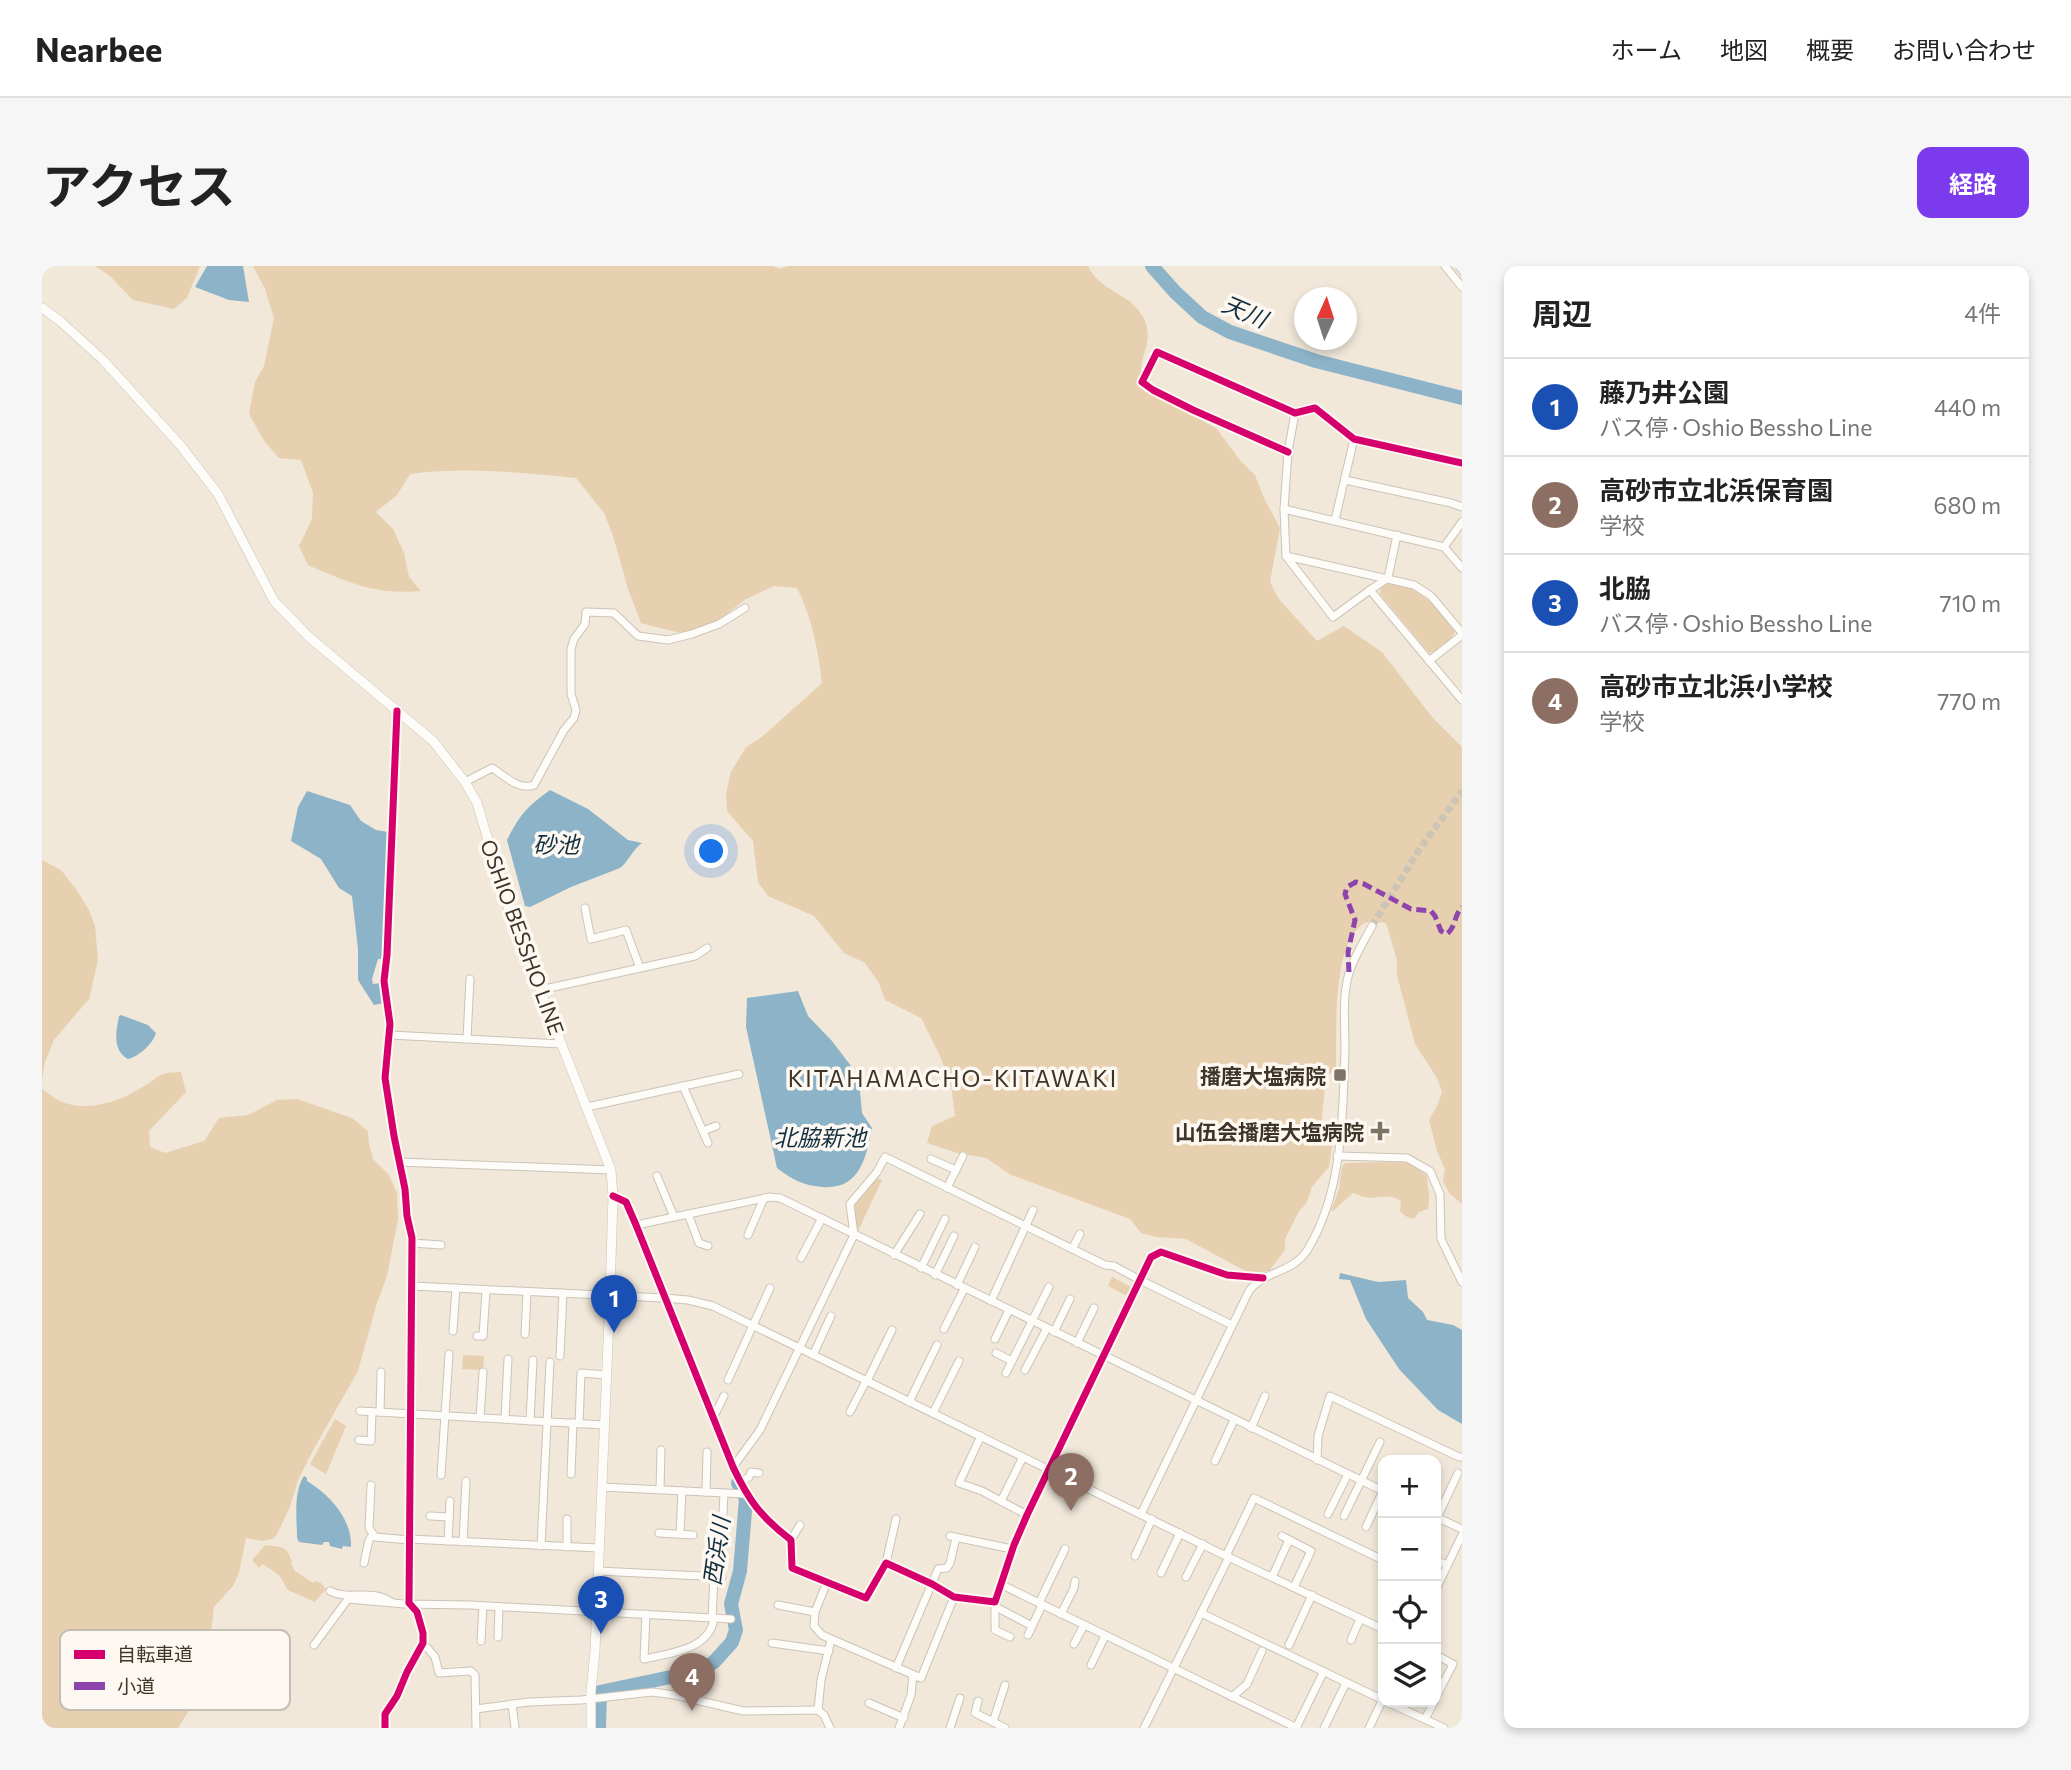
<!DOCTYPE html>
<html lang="ja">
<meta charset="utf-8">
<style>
:root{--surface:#fff;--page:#f6f6f6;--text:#222;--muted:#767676;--line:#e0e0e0;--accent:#7c3aed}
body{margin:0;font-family:Commissioner,"Noto Sans JP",sans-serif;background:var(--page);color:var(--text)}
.controls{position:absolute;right:21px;bottom:21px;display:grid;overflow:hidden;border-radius:14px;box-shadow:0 4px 10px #0003}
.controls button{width:63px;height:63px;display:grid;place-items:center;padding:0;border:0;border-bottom:2px solid var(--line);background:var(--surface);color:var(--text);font:35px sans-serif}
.compass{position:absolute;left:1252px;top:21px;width:63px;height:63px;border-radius:50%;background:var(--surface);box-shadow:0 4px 10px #0003;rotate:3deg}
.you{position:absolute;left:670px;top:586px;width:24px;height:24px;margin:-18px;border:5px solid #fff;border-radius:50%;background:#1a73e8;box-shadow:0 0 0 10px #1a73e833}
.badge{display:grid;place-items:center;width:46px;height:46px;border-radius:50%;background:var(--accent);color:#fff;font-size:23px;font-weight:700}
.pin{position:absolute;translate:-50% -58px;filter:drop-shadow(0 2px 4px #0008)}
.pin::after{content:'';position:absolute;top:37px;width:24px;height:21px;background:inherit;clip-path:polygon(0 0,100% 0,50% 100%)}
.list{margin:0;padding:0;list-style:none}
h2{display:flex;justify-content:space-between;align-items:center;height:91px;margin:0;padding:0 28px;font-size:30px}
h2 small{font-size:23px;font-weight:400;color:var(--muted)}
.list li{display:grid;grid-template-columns:46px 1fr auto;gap:21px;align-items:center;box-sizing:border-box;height:98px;padding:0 28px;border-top:2px solid var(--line)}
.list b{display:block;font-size:26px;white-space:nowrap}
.list p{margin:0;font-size:23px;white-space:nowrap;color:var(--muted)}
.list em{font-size:23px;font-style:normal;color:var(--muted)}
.icon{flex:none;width:38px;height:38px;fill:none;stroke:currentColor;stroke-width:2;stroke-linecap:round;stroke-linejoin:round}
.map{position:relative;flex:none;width:1420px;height:1462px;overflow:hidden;border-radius:14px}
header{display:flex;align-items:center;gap:42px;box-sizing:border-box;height:98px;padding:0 35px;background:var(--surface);border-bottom:2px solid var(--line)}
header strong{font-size:33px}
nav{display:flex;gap:38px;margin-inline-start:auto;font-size:24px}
.intro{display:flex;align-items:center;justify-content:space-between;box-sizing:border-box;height:168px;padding:0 42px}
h1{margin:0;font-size:49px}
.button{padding:18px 32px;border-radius:14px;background:var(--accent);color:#fff;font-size:24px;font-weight:700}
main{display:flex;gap:42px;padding:0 42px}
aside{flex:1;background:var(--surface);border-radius:14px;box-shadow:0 4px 10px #0003}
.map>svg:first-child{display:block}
</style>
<header>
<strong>Nearbee</strong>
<nav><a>ホーム</a><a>地図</a><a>概要</a><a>お問い合わせ</a></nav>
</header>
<div class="intro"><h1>アクセス</h1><a class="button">経路</a></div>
<main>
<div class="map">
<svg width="1420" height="1462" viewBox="0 0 1420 1462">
<rect width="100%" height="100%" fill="#f1e8da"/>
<g fill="#e7d0af">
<polygon points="53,0 158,0 145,32 132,43 91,34 68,10"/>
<path d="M211 0H731L738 3 746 0H1046C1058 26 1089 27 1101 51 1116 80 1090 92 1102 125L1174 162 1198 194 1213 209 1222 232 1238 262 1228 316 1236 332 1275 375 1302 360 1340 386 1390 451 1420 481V938L1407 927 1401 915 1403 903 1395 885 1387 854 1395 840 1400 826 1395 812 1373 778 1355 709V694L1344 657C1337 656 1329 654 1323 657 1289 675 1295 769 1294 803L1284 811 1278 871 1291 874 1287 901 1270 921 1264 938 1257 945 1243 973V984L1227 1005 1209 1008 1144 973 1114 971 1099 967 1088 953 969 909 944 892 915 887 885 877 890 860 913 850 909 820 899 792 879 752 843 734 837 717 823 697 802 687 772 650 726 630 716 616 711 575 685 545 684 528 689 506 704 481 721 470 780 417C776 383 770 352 755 322L732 320 704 333 670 359 638 367 599 357 586 323 571 270 562 247 534 212C479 206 423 201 368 208L355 229 334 246 351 263 362 287 367 311 379 325C333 329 308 317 266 299L257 280 270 253 271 227 259 194 237 192 223 176 207 148 213 116 222 100 232 52 223 23Z"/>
<path d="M1353 316C1386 328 1391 339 1413 365 1411 374 1396 386 1387 387L1338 328 1339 321 1344 318Z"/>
<polygon points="0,594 19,604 36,626 47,644 53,660 56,694 47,733 12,774 3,796 0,815"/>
<path d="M139 806 144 826 107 865 108 881 123 887 162 875 177 852 206 849 235 834 255 833 310 852 326 865 327 877 331 893 347 909 355 927 356 953 345 1010 335 1037 316 1105 269 1188 256 1214 248 1241 233 1272 220 1275 204 1272 197 1307 191 1320 172 1341 168 1375 164 1391 167 1416 160 1430 148 1443 136 1462H0V823C6 827 12 832 18 835 46 847 76 836 101 821 120 809 114 807 139 806Z"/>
<path d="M1356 896 1369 897 1385 910C1385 921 1389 932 1386 943L1377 946 1372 953 1363 950 1358 945 1359 935C1349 928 1340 931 1329 932 1323 932 1317 929 1311 927L1291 945H1289L1297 923 1300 901 1303 897Z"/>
<polygon points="834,912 840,914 816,965 810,940"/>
<polygon points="1070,1011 1091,1022 1087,1031 1066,1020"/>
<polygon points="421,1089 442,1090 441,1104 420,1103"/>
<polygon points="293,1153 304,1160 284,1208 268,1198"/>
<path d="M223 1279C239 1282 243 1277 250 1295L249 1298 253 1305 271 1317 274 1315 279 1317 284 1323 273 1336 246 1324 237 1309 221 1298 217 1302 210 1294Z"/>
</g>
<g fill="#8cb3c8">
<polygon points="165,0 201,0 207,36 187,34 153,21"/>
<path d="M508 524 546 543 586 574 600 577C590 584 587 595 578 602L529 621 488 641 483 640 465 574C478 548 485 541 508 524Z"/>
<polygon points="265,525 308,539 319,555 334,564 346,566 341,693 336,693 330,713 331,718 338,717 342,737 332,739 316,714 316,683 310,630 297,622 279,593 249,575 256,541"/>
<path d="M756 725 766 750 790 775 809 800 818 825 820 847 830 862C824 892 818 924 780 921 760 919 751 914 735 902L704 761 705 732Z"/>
<path d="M79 749 106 759 114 767C111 778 96 791 86 793 70 784 74 765 77 750Z"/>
<polygon points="1298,1007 1336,1016 1364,1014 1366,1032 1381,1046 1385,1054 1411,1059 1420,1064 1420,1158 1396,1144 1357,1103 1324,1053 1308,1014 1297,1013"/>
<path d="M262 1210 265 1212V1215C288 1229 310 1253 309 1281L301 1280 300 1283 288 1280 287 1276H282L280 1279 257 1276 255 1272C255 1254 251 1226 262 1210Z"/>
</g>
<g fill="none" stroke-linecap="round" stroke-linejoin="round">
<g stroke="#8cb3c8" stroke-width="14">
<polyline points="1110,0 1133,26 1160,51 1188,66 1274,95 1420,132"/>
<polyline points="557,1462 558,1426 657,1405 672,1396 690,1376 694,1364 689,1338 698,1305 704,1233 696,1217"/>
</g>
<polyline stroke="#cdc4b6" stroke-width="7" stroke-dasharray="7 3.5" stroke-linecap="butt" points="1330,660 1377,584 1420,525"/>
<g stroke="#cbc3b7" stroke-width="9">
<g id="minor">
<polyline points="1403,0 1420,21"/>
<polyline points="1253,147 1246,186 1242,243 1244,290 1291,351 1328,324 1420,434"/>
<polyline points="1246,186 1151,144 1111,124 1100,116 1115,86 1253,147 1273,142 1312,173 1420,197"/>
<polyline points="1303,214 1409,237 1420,241"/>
<polyline points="1242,243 1402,281 1420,302"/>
<polyline points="1293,254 1312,173"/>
<polyline points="1402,281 1420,256"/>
<polyline points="1244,290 1372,319 1389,330 1420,367"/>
<polyline points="1328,324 1346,312 1355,269"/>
<polyline points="1387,395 1420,369"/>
<path d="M423 516 450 502C463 510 477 525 492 519L522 464 532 452 534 444 529 428V383L532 373 543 358 544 346 572 347 596 370 626 374 650 368 677 358 703 342"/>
<polyline points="543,642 549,673 584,664 598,702"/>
<polyline points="498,724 653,690 665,682"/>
<polyline points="348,769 519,778"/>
<polyline points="425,773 428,713"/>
<polyline points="641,820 666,877"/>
<polyline points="545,841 697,808"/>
<polyline points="661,865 674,860"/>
<polyline points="1295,890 1365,892 1388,905 1398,928 1399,973 1420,1016"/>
<polyline points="889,893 914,904"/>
<polyline points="357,896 569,904"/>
<polyline points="615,910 632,951"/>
<polyline points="905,922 921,890"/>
<path d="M571 930 584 936 594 959 691 1201C707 1235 719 1251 749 1274L750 1302 824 1332 844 1297 890 1318 912 1331 953 1336 972 1279 985 1249 1109 991 1119 986 1185 1009 1221 1012"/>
<polyline points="646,948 657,977 666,980"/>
<polyline points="594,959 728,931 738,932 1341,1225"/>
<polyline points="706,969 722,932"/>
<polyline points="370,977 399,979"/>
<polyline points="1030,983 1038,968"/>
<polyline points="852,989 878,948"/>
<polyline points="759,992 780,952"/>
<polyline points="879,1002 903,953"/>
<polyline points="893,1009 912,970"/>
<polyline points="915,1019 933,981"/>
<polyline points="370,1020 622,1032 646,1034 671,1040 1184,1290 1341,1363"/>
<polyline points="949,1035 991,944"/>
<polyline points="902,1063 922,1023"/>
<polyline points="411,1065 414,1022"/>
<polyline points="1012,1066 1028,1033"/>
<polyline points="483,1068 485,1026"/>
<polyline points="435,1070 441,1070 444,1024"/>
<polyline points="953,1073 967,1044"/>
<polyline points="1035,1077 1052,1042"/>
<polyline points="954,1087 970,1095"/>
<polyline points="771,1089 789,1050"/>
<polyline points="518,1090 521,1027"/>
<polyline points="983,1104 1005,1062"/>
<polyline points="964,1107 1007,1021"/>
<polyline points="686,1114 728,1022"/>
<polyline points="825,1115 850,1064"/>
<polyline points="867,1136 895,1079"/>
<polyline points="318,1145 562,1159"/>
<polyline points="338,1146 339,1106"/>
<polyline points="808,1146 824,1115"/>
<polyline points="891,1147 917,1095"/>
<polyline points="438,1152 441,1106"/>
<polyline points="671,1152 682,1130"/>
<polyline points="463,1153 466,1093"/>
<polyline points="488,1155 491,1094"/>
<polyline points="537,1158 539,1107 564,1109"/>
<polyline points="1209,1162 1223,1130"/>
<polyline points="939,1170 917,1217 940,1225 985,1249"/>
<polyline points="317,1174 329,1175 330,1146"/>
<polyline points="1275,1194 1276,1170 1288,1130 1417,1191 1420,1191"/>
<polyline points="1173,1195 1192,1154"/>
<polyline points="691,1201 718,1164 812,969 808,938 835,906 843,891 1063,999 1072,1000 1098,1014 1190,1059"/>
<polyline points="529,1208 531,1157"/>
<polyline points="399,1209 407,1088"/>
<polyline points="698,1217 707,1211 709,1206 717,1207"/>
<polyline points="329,1219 327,1262 333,1271 367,1274"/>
<polyline points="560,1221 704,1228"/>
<polyline points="618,1224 619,1184"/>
<polyline points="664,1226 665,1186"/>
<polyline points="959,1235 981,1191"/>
<path d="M1099 1248 1207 1025C1222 1004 1251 1008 1266 983 1301 926 1301 847 1303 782 1303 758 1300 730 1307 707 1312 691 1322 675 1330 660"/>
<polyline points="1286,1248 1306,1208"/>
<polyline points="388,1250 407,1251"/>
<polyline points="1302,1250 1338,1176"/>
<polyline points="1394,1251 1420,1263"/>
<polyline points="1394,1254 1416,1207"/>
<polyline points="1324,1261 1341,1225"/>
<polyline points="617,1267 651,1269"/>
<polyline points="638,1268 640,1225"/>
<polyline points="908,1270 970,1283"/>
<polyline points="1240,1270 1269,1285 1252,1321"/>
<polyline points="367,1273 557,1282"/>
<polyline points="749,1274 758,1259"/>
<polyline points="406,1275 408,1235"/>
<polyline points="421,1276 424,1215"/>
<polyline points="499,1280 508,1096"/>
<polyline points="525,1281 525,1253"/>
<polyline points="679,1287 682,1227"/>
<polyline points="1093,1290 1110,1253"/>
<polyline points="1184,1290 1212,1232 1341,1294"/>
<polyline points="1394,1294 1405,1299"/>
<polyline points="322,1297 327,1274 331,1269"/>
<polyline points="844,1297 854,1253"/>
<polyline points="556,1305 680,1311"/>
<polyline points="1119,1307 1138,1267"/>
<polyline points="1144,1311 1161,1278"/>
<polyline points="1230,1311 1247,1274"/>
<polyline points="785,1316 773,1346 772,1360 780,1369 879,1412 912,1331"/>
<polyline points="958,1318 1255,1462"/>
<polyline points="1394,1323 1420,1269"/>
<path d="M288 1325C306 1335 328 1322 349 1336"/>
<polyline points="953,1336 953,1364 968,1371"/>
<polyline points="997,1337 1023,1283"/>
<polyline points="736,1339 773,1346"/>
<polyline points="954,1341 990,1360"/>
<polyline points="1159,1347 1341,1434"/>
<path d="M604 1348 602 1393C628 1387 668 1384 672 1352"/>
<polyline points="1019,1348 1032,1322 1033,1315"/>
<polyline points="670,1352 672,1311"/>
<polyline points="986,1369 1000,1339"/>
<polyline points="456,1371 457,1341"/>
<polyline points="1309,1374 1318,1353"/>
<polyline points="439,1375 441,1340"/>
<polyline points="381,1377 393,1391 397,1407 429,1405 433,1409 434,1462"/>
<polyline points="730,1377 787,1385"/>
<polyline points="1032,1378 1042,1359"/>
<polyline points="272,1379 306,1333 362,1338 428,1339 689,1353"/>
<polyline points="1247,1379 1270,1329"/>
<polyline points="1394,1389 1411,1398 1394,1431"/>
<polyline points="1049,1399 1063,1370"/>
<polyline points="854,1402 896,1303 905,1302 908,1297 914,1272"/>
<polyline points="1190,1431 1205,1418 1220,1385"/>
<polyline points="936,1435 933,1447 963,1462"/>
<polyline points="1345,1436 1402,1462"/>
<polyline points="827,1437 862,1452"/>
<polyline points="470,1438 473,1462"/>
<polyline points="434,1443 487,1436 539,1434 610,1426 633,1429 701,1445 776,1444 782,1449 788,1462"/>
<polyline points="776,1444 779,1414 789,1374"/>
<polyline points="1383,1453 1392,1436"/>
<polyline points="951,1456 963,1419"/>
<polyline points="343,1462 343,1448 355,1430 365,1406 381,1377 381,1367 375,1346 367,1337 370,972 365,950 363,923 352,870 343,812 348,758 342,715 345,689 355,445"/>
<polyline points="857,1462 869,1429 871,1409"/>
<polyline points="908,1462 918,1432"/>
<polyline points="1102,1462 1187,1291"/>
<polyline points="1254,1462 1281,1407"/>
<polyline points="1282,1462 1303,1419"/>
<polyline points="1327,1462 1341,1433"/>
</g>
</g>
<g stroke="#cbc3b7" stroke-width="10">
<polyline id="major" points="0,42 18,55 61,94 139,180 176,228 232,335 267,371 391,475 423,516 435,537 468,647 569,904 571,930 568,1029 553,1385 549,1425 549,1462"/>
</g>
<use href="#minor" stroke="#fdfcf9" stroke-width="7"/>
<use href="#major" stroke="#fdfcf9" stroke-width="9"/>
<g stroke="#d0cdc9" stroke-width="5">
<polyline id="rail" points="1414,0 1420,7"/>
</g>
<use href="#rail" stroke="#fdf9f2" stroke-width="2.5" stroke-dasharray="8" stroke-linecap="butt"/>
<path stroke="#8e44ad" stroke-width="5" stroke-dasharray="10 5" stroke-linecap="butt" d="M1307 706 1306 686 1313 654 1303 628 1305 621 1314 616 1322 618 1369 643 1389 645 1393 650 1399 665 1405 668C1414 661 1412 649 1420 641"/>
<g stroke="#fdf9f2" stroke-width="11">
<g id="cycleway">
<polyline points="1246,186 1151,144 1111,124 1100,116 1115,86 1253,147 1273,142 1312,173 1420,197"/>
<path d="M571 930 584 936 594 959 691 1201C707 1235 719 1251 749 1274L750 1302 824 1332 844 1297 890 1318 912 1331 953 1336 972 1279 985 1249 1109 991 1119 986 1185 1009 1221 1012"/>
<polyline points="343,1462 343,1448 355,1430 365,1406 381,1377 381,1367 375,1346 367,1337 370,972 365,950 363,923 352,870 343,812 348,758 342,715 345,689 355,445"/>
</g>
</g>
<use href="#cycleway" stroke="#d6006c" stroke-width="7"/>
</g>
<g fill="#7d7466" stroke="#fdf9f2" stroke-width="2.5">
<rect x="1291" y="802" width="14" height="14" rx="3.5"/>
<path d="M1334.5 854.5h7v7h7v7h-7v7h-7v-7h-7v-7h7z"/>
</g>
<g text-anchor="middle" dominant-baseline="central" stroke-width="7" stroke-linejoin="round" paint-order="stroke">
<g font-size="21" fill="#3e3528" stroke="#fdf9f2">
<text transform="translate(481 671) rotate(70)">OSHIO BESSHO LINE</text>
</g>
<g font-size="21" font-weight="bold" fill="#3e3528" stroke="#fdf9f2" text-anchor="end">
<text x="1284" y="809">播磨大塩病院</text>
<text x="1322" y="865">山伍会播磨大塩病院</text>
</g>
<g font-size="23" font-style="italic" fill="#143040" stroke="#fdf9f2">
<text transform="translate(1203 45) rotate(23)">天川</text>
<text x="514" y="578">砂池</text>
<text x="778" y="871">北脇新池</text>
<text transform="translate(674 1285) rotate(-82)">西浜川</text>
</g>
<g font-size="23" letter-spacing="2" fill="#3e3528" stroke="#fdf9f2">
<text x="911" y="812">KITAHAMACHO-KITAWAKI</text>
</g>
</g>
<rect x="18" y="1364" width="230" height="80" rx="10" fill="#fdf9f2" stroke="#c4beb5" stroke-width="2"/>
<rect x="32" y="1384" width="31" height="9" fill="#d6006c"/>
<rect x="32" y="1416" width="31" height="8" fill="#8e44ad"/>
<g font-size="19" fill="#3e3528">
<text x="75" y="1395">自転車道</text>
<text x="75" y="1427">小道</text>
</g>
</svg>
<div class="controls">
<button>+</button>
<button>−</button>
<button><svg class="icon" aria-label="locate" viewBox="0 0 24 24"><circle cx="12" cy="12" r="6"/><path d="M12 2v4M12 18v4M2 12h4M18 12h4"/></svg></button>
<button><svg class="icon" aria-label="layers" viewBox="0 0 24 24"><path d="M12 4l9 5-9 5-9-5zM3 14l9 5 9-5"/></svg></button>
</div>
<svg class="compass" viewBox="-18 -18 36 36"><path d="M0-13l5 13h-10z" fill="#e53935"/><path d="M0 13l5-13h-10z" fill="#767676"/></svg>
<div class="you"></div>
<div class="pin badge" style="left:572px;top:1067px;background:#1a4fb4">1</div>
<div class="pin badge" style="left:1029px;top:1245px;background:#8d6e63">2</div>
<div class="pin badge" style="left:559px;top:1368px;background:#1a4fb4">3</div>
<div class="pin badge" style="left:650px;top:1445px;background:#8d6e63">4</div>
</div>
<aside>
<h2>周辺<small>4件</small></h2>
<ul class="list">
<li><span class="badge" style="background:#1a4fb4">1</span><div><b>藤乃井公園</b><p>バス停 · Oshio Bessho Line</p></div><em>440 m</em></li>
<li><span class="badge" style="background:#8d6e63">2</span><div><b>高砂市立北浜保育園</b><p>学校</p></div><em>680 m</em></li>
<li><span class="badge" style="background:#1a4fb4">3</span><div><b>北脇</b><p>バス停 · Oshio Bessho Line</p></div><em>710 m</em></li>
<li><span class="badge" style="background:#8d6e63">4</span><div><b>高砂市立北浜小学校</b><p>学校</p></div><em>770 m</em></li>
</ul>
</aside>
</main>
